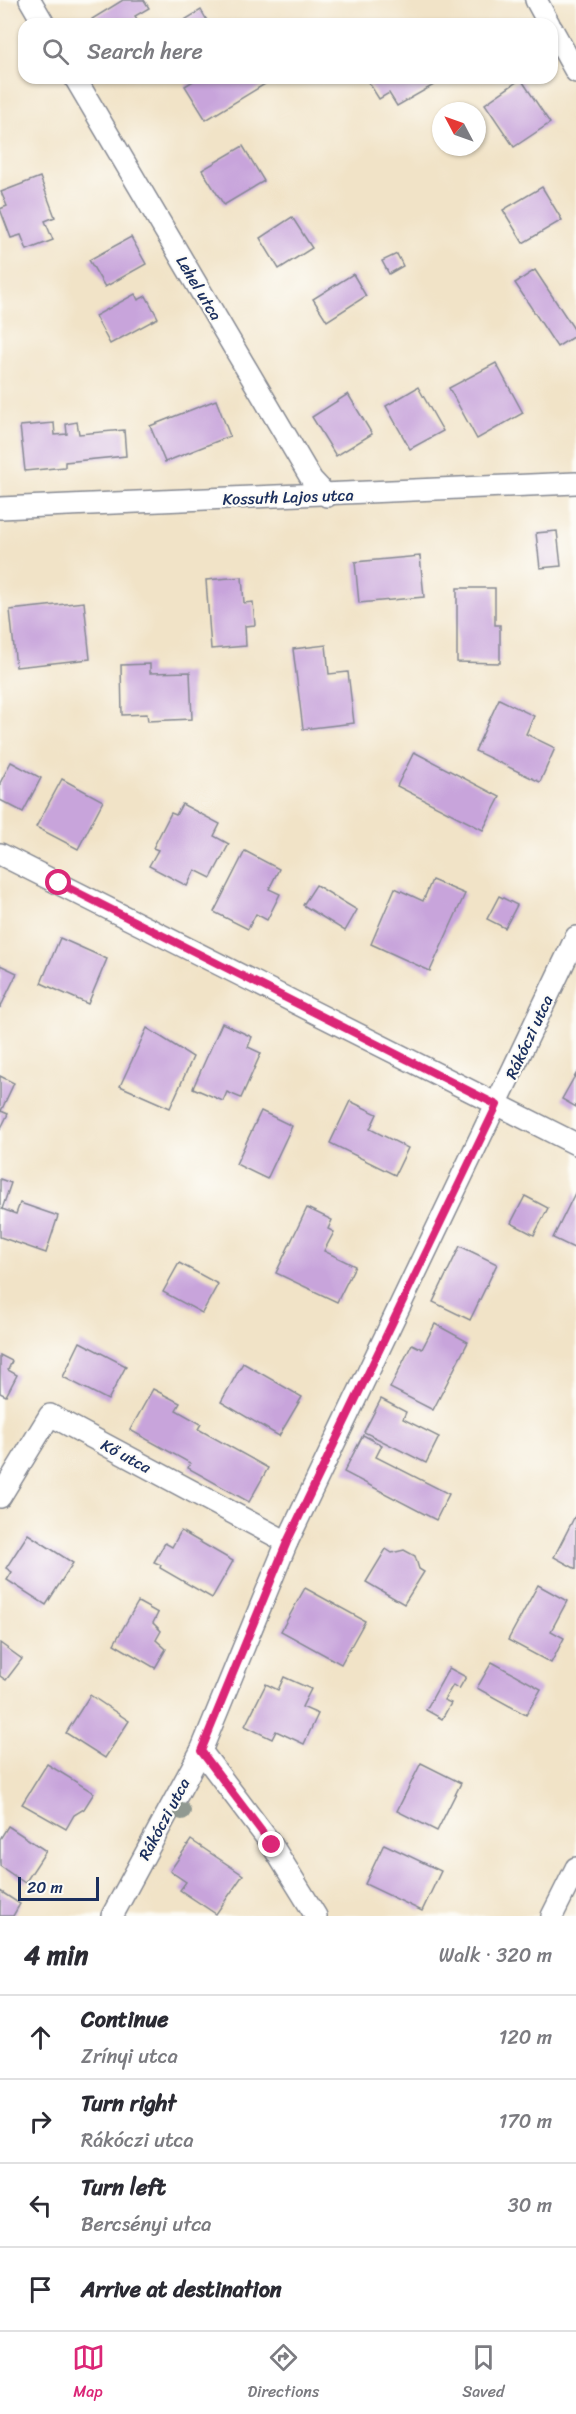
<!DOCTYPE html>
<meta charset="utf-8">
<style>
:root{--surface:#fff;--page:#f2f2f3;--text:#2b2b33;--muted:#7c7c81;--line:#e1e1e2;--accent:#db2777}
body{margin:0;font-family:Sriracha,sans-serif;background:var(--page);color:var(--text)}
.compass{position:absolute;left:432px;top:102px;width:54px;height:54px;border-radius:50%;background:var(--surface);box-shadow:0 2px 4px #0004;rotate:311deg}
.scale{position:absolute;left:18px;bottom:15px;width:81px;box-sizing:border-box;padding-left:6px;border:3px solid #1b2f5e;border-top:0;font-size:16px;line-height:21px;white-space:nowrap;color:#1b2f5e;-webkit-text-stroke:4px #fdfcf7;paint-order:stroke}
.stop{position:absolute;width:18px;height:18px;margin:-14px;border:4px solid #db2777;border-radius:50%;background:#fff}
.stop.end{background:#db2777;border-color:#fff;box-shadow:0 2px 6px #0008}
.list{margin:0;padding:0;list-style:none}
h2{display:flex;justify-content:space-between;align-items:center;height:78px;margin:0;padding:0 24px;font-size:26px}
h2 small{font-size:20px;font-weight:400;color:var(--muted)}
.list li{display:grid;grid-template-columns:39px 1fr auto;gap:18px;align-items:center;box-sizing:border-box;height:84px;padding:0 24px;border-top:2px solid var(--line)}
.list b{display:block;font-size:22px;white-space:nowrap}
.list p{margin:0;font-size:20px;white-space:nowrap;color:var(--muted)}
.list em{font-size:20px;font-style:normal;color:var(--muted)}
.icon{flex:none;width:33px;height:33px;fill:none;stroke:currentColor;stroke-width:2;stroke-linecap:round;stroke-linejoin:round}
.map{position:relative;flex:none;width:576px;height:1916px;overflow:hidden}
.search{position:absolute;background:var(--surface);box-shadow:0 2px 4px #0004;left:18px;right:18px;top:18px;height:66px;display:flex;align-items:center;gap:15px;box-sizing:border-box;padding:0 21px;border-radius:18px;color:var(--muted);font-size:22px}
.sheet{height:414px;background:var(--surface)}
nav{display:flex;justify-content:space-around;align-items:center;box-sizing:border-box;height:84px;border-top:2px solid var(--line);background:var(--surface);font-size:16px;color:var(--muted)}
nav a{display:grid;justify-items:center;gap:3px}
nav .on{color:var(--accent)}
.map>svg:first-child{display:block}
</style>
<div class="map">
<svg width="576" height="1916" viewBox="0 0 576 1916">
<rect width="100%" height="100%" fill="#fdfcf7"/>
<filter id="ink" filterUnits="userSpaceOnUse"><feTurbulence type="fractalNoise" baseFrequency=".0167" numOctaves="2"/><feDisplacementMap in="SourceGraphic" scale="12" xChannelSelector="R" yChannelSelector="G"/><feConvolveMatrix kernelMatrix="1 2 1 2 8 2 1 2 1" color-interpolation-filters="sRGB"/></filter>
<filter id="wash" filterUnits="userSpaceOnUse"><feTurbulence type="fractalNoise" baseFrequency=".008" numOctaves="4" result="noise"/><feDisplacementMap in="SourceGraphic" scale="24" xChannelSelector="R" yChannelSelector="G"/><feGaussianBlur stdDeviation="1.35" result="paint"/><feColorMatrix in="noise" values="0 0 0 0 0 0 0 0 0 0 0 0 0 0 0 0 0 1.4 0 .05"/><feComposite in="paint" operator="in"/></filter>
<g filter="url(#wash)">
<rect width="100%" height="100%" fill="#f1e3c7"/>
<g id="blocks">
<g fill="#c8a4db">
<polygon points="123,0 144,0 149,8 135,16 140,24 95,24 92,19"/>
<polygon points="201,10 209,24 178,24"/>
<polygon points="198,78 261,78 265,84 206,120 185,86"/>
<polygon points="366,78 446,78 397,106 389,93 379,99"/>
<polygon points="521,79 550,123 514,147 485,104"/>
<polygon points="243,146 264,181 224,205 202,170"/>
<polygon points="40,177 55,217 45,221 53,240 27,250 21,235 11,238 0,209 7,206 1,192"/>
<polygon points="542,187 562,220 523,243 503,210"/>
<polygon points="292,217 312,248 279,269 260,238"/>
<polygon points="131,237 146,264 105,287 89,260"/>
<polygon points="397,254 403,266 389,274 382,261"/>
<polygon points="535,270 576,332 576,335 557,347 515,283"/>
<polygon points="353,274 366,296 327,321 313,299"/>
<polygon points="135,294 138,300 146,296 158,318 110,344 95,316"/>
<polygon points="496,363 523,413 477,439 449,388"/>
<polygon points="418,387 443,431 410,449 386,406"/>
<polygon points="348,394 372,434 336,456 312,417"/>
<polygon points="216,400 230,436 165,462 150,426"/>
<polygon points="77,422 79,434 124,430 126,456 65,462 65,467 25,471 20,426 54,423 55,435 67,434 66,424"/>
<polygon points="557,531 561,566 540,568 536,533"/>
<polygon points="420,556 424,597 359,603 355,562"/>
<polygon points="242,577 244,603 253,602 255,625 245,626 246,646 211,649 206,580"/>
<polygon points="457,588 495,588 495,625 500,625 500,663 457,662"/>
<polygon points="84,602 90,659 16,667 10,610"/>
<polygon points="326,645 329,674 348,672 354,723 303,729 293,649"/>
<polygon points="150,664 150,673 190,672 192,719 148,721 147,714 122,715 121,665"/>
<polygon points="499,699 534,716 526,734 555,748 540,782 475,751"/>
<polygon points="414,752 500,797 483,830 397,786"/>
<polygon points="11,762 41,778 23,812 0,800 0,783"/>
<polygon points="62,779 103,801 78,849 36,827"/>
<polygon points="182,804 220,824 214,836 229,844 211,878 195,870 187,886 149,866 158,850 153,848 171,813 176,815"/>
<polygon points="245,851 279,869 269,889 280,894 267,920 256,914 248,929 214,912"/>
<polygon points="432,880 465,894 430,971 371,944 395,888 423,901"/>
<polygon points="316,885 357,910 345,931 303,905"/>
<polygon points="499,896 517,905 505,928 487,919"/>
<polygon points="60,938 107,959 88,1004 41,983"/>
<polygon points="0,965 17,973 0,1008"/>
<polygon points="222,1023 252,1037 248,1047 261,1053 241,1098 227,1092 223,1101 193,1088"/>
<polygon points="147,1028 193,1057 170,1108 120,1086"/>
<polygon points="576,1074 576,1107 562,1099"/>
<polygon points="0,1076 14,1083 1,1111 8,1114 0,1130"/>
<polygon points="350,1101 377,1114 370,1129 408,1148 395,1175 330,1143"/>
<polygon points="261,1111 292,1126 267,1179 236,1164"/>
<polygon points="0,1179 11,1183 2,1209 16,1214 20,1203 58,1216 46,1253 0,1237"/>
<polygon points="576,1191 576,1249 553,1238"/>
<polygon points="525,1196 548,1208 534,1235 511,1223"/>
<polygon points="307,1208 332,1220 328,1229 334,1232 324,1251 355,1266 337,1302 276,1273"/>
<polygon points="460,1246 497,1264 470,1320 433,1302"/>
<polygon points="179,1263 218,1284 202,1313 163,1292"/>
<polygon points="435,1324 468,1342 433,1410 390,1388 412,1344 422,1349"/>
<polygon points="80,1342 126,1366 108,1400 63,1377"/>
<polygon points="0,1355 12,1361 8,1370 17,1375 6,1396 0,1393"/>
<polygon points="243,1363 302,1397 279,1436 221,1402"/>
<polygon points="153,1389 180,1403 176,1410 201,1424 198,1429 268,1468 249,1502 188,1468 190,1463 130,1430"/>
<polygon points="381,1399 406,1412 403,1419 439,1437 426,1463 364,1432"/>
<polygon points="363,1435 382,1445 376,1457 449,1494 436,1520 344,1472"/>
<polygon points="576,1514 576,1569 554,1557"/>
<polygon points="181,1531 233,1561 212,1598 160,1568 161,1565 154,1562 165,1543 172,1547"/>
<polygon points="28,1534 73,1563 46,1605 7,1580 12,1572 6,1568"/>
<polygon points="386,1549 392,1553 404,1550 415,1556 419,1569 424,1572 404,1604 366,1582"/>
<polygon points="538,1585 567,1601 551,1631 564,1638 551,1663 508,1640"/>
<polygon points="305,1588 365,1621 341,1664 281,1631"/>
<polygon points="138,1602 158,1613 153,1623 161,1631 156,1640 166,1649 155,1668 114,1644"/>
<polygon points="0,1643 22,1659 6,1680 0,1676"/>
<polygon points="492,1662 541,1689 526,1715 477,1688"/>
<polygon points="449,1668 466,1677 459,1689 453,1685 444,1700 451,1703 442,1719 426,1710"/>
<polygon points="284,1677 311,1689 302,1707 318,1714 304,1744 276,1731 272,1739 245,1726 266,1684 278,1690"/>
<polygon points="90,1695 129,1721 105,1758 66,1733"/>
<polygon points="421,1763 461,1783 437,1831 397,1811"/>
<polygon points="47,1764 94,1793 84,1809 74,1815 66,1829 22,1804"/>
<polygon points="8,1826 46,1851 25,1883 0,1866 0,1839"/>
<polygon points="191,1840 243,1875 216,1914 180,1890 186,1882 170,1871"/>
<polygon points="384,1844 441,1871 422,1911 365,1884"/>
<polygon points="0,1891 20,1904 13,1916 0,1916"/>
</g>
</g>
</g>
<g filter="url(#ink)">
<use href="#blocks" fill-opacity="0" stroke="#868992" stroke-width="1.5"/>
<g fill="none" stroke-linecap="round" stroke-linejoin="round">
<g stroke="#868992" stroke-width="24">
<g id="minor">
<polyline points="30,0 44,24"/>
<polyline points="536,0 549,24"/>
<polyline points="552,29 576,72"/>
<polyline points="75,78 312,480 327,496"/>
<polyline points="0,508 576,483"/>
<polyline points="0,854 576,1144"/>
<polyline points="0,1497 50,1415 287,1542"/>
<polyline points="201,1751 272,1845 316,1916"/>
<polyline points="112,1916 201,1751 287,1542 576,937"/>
<polyline points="552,1916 576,1868"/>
</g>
</g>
<use href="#minor" stroke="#fff" stroke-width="21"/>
</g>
<circle fill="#919991" cx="182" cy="1811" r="9"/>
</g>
<g fill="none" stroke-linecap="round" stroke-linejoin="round" filter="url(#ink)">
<polyline stroke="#db2777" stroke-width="8" points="59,883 497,1105 287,1542 201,1751 272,1845"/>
</g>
<g text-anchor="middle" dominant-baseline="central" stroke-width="4.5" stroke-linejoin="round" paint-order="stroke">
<g font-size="16" fill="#1b2f5e" stroke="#fdfcf7">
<text transform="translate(199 288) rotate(59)">Lehel utca</text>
<text transform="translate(288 497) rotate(-2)">Kossuth Lajos utca</text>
<text transform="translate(529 1037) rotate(-65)">Rákóczi utca</text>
<text transform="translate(126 1456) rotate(28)">Kő utca</text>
<text transform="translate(164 1819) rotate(-62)">Rákóczi utca</text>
</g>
</g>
</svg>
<svg class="compass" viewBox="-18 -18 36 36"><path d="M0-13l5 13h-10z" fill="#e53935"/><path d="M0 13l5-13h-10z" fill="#7c7c81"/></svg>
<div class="scale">20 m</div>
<div class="stop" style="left:59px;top:883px"></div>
<div class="stop end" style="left:272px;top:1845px"></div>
<div class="search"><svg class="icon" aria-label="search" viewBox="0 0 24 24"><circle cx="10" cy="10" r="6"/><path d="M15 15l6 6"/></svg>Search here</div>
</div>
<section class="sheet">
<h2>4 min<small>Walk · 320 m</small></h2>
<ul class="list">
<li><svg class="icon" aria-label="ahead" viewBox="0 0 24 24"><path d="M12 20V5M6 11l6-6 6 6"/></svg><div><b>Continue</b><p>Zrínyi utca</p></div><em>120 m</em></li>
<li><svg class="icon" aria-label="right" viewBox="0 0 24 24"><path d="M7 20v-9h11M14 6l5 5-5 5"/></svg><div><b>Turn right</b><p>Rákóczi utca</p></div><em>170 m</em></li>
<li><svg class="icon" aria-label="left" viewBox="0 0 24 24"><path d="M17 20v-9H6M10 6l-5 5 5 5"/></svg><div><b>Turn left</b><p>Bercsényi utca</p></div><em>30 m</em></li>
<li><svg class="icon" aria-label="arrive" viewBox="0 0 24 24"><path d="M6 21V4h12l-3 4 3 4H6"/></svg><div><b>Arrive at destination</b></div></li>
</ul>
</section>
<nav>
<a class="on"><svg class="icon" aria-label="map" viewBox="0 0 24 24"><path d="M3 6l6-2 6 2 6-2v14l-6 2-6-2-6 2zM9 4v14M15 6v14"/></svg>Map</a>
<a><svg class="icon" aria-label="directions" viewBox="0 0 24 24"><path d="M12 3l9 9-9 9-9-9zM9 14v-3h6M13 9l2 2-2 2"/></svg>Directions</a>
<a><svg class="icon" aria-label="saved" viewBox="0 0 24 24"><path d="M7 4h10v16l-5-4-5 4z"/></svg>Saved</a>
</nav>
